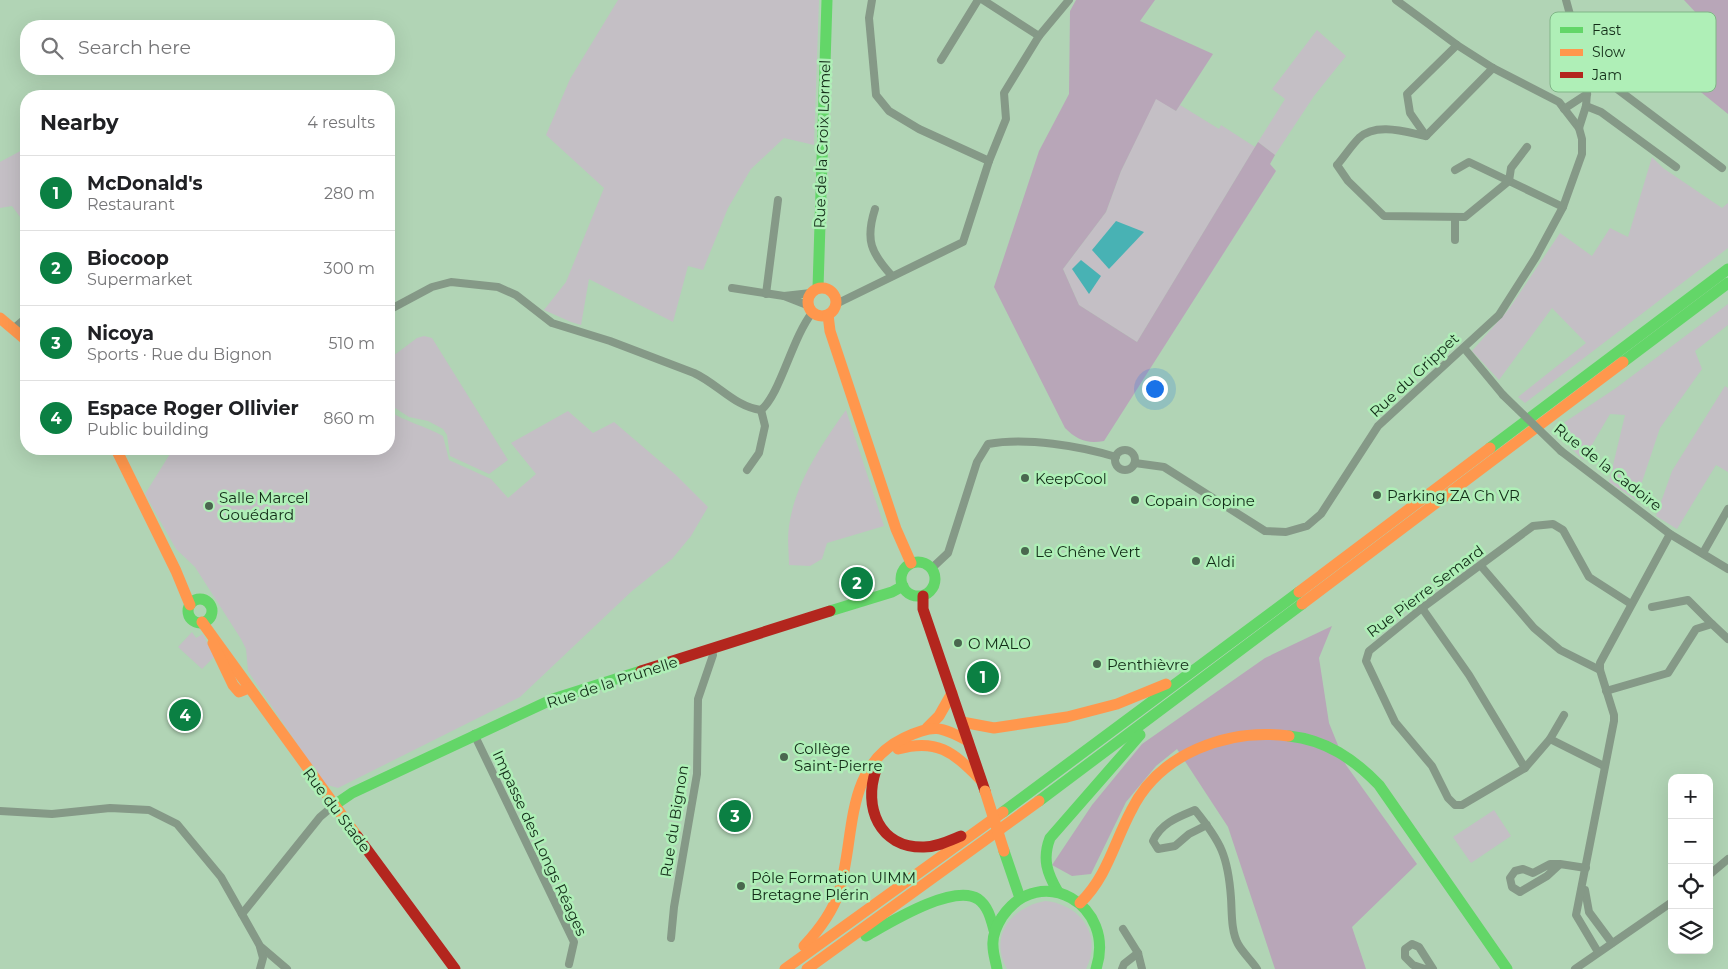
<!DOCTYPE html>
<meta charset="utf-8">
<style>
:root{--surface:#fff;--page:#f6f6f6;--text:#202124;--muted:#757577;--line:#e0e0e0;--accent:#0b8043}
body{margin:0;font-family:Montserrat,sans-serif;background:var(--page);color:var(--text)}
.controls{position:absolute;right:15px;bottom:15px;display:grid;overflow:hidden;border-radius:10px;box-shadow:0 5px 20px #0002}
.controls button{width:45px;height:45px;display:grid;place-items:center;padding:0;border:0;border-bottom:1px solid var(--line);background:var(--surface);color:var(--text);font:25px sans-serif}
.you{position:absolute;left:1154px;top:388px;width:18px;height:18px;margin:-12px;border:4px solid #fff;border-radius:50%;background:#1a73e8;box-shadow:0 0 0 8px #1a73e833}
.badge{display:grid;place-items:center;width:32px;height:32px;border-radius:50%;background:var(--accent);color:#fff;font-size:16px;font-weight:700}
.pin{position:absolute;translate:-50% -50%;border:2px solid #fff;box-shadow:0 1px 5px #0006}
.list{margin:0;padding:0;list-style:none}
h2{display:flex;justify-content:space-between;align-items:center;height:65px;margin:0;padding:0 20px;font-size:21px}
h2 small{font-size:16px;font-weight:400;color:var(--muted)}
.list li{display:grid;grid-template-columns:32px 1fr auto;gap:15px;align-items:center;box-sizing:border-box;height:75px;padding:0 20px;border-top:1px solid var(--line)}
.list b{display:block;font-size:19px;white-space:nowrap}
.list p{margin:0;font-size:16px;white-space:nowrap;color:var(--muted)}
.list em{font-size:16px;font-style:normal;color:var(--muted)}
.icon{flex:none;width:28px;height:28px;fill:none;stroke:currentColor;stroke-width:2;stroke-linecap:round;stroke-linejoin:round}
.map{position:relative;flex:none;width:1728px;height:969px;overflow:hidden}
.search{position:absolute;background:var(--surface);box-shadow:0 5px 20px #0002;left:20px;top:20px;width:375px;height:55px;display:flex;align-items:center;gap:12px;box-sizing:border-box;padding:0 18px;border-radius:20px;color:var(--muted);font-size:19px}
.panel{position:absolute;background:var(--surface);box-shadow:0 5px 20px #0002;left:20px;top:90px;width:375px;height:365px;border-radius:20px}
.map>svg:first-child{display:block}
</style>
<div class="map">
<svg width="1728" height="969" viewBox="0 0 1728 969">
<rect width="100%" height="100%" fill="#b1d4b5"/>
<g fill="#c4bfc5">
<polygon points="618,0 819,0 814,145 784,138 751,169 728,208 703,270 688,266 673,322 589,279 581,325 571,322 544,310 566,282 604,188 546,135 570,79"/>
<polygon points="1317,30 1346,56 1314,96 1275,155 1258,142 1285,99 1272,89"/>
<polygon points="1156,98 1176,111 1180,105 1219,129 1221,125 1255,147 1137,342 1079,305 1063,269 1106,212 1121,171"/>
<polygon points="26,148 26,225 12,206 0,208 0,162"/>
<polygon points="1652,157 1663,168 1722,208 1728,203 1728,248 1525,403 1518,397 1586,343 1552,308 1499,380 1472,351 1509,309 1560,233 1592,256 1610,228 1628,237"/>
<polygon points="1728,304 1728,325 1695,351 1702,369 1660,428 1636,500 1609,482 1625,415 1610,414 1583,460 1553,430 1616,388"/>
<polygon points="424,336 432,338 508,460 489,474 450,456 447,435 443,429 428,421 409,417 389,404 389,359 417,338"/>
<polygon points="1725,386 1728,388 1728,472 1716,465 1677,529 1656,516 1672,471"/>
<path d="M846 410 884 526 827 543 822 559 810 566 789 565C789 552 787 539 789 526 795 483 822 444 846 410Z"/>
<path d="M389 411C406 422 425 426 443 436L449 460 491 479 508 498 536 474 511 443 568 411 593 433 614 422 676 475 708 507 691 536 672 559 632 591 520 697 338 788 324 784 248 671 246 649 241 639 195 567 176 549 145 494 173 449H389Z"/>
<polygon points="192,632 196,638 203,634 214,657 202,669 178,647"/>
<polygon points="1494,810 1511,836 1471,863 1453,837"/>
<path d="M1045 901C1080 904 1103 935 1086 969H1007C988 936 1012 907 1045 901Z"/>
</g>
<g fill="#b8a6b8">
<path d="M1076 0H1155L1140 21 1213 54 1176 111 1156 99 1121 171 1106 212 1063 269 1079 305 1137 342 1258 142 1275 155 1270 164 1276 171 1104 441C1087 444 1077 440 1065 428L994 287 1039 151 1069 94 1070 11Z"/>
<polygon points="1684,0 1728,0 1728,114 1681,76 1714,32"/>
<polygon points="1332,626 1319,658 1329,723 1346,765 1417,864 1352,927 1366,969 1275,969 1228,827 1177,749 1156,766 1126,802 1091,874 1072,876 1052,865 1092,805 1142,744 1265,658"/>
</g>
<g fill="#48b2b4">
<polygon points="1116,221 1144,232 1109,269 1092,250"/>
<polygon points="1081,260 1101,276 1089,294 1072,269"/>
</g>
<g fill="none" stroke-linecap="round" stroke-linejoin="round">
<g stroke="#859987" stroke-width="8">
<polyline points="872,0 869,18 876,95 889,111 919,129 989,161"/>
<polyline points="983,0 1039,36"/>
<polyline points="1396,0 1457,45 1493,68 1559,102 1579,128"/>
<polyline points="941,60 978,0"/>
<path d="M1493 68 1426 136C1406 132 1376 122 1359 138 1351 146 1344 157 1337 165L1348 181 1384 216 1465 217 1509 181 1563 207"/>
<polyline points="1587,70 1596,73 1722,168"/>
<polyline points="1586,106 1601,112 1676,167"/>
<polyline points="1564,109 1587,94"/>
<polyline points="1426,136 1410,113 1407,94 1457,45"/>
<polyline points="1455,170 1469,162 1509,181 1511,168 1527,147"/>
<path d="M875 209C865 240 871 253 892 276"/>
<polyline points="1455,217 1455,240"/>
<polyline points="732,288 784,296"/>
<polyline points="766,294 778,200"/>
<polyline points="836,304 963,242 989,161 1006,119 1004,93 1039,36 1069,0"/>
<polyline points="807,305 784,296 811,293"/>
<path d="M389 310 432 287 451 282 498 287 516 295 552 323 610 341 694 373C718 384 735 407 761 410 780 395 792 338 812 313"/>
<polyline points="13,329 26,318"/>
<polyline points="1464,348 1503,395"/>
<circle cx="1125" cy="460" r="10"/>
<polyline points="1561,451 1670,534 1728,569"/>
<polyline points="1135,463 1164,467 1265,531 1286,532 1307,526 1321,514 1378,426 1499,315 1536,257 1563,207 1582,154 1582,139 1579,128 1586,106 1588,80 1566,0"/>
<polyline points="747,470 759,453 765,426 761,410"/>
<polyline points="1703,553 1728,509"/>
<polyline points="1481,566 1534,628 1560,650 1600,670"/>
<path d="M932 568 948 553 977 462 988 444C1026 437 1080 446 1116 457"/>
<polyline points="1652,607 1688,600 1712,624"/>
<polyline points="1422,608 1469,675 1525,768"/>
<polyline points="1606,691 1668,673 1696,629 1712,624 1728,639"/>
<polyline points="1564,715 1550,739 1604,766"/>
<polyline points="474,734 574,942 569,964"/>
<polyline points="1550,739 1525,768 1462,805 1455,805 1448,798 1432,766 1395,722 1366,661 1369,651 1422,608 1533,526 1553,524 1563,530 1589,577 1631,604"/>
<polyline points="0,811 52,814 110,808 149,810 177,824 221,877 260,946 287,969"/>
<path d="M1207 825 1189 834 1175 846 1158 849 1153 841C1161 823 1178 817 1195 810 1221 842 1228 856 1231 898 1232 913 1231 931 1238 944 1243 953 1252 961 1257 969"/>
<polyline points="1560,864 1550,864 1533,873 1523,869 1515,871 1510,878 1512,887 1520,892 1547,876 1560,864 1586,868"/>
<polyline points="1709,875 1728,859"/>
<polyline points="1585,890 1589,912 1612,943"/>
<polyline points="242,914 320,817 333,806"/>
<polyline points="1123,929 1138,953 1142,969"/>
<polyline points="671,938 674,907 697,774 698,699 713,655 712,650"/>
<polyline points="260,947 263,958 260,969"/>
<polyline points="1598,952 1576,915 1614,721 1614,715 1600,670 1600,663 1670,534"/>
<polyline points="1122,969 1124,964 1138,953"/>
<polyline points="1425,969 1413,965 1405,957 1405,949 1412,944 1419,947 1433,969"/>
<polyline points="1575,969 1672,902"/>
</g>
<g stroke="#63d668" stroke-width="11">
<polyline points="818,288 827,0"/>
<polyline points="1623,362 1728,283"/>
<polyline points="1490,448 1728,269"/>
<circle cx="918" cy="579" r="17"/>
<circle cx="200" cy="611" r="12"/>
<polyline points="830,611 892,592 903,586"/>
<path d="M1289 736C1326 740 1354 759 1379 785L1507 969"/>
<polyline points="1039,801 1302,604"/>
<polyline points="333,806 352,793 553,699 641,671"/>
<polyline points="1003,812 1299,592"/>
<polyline points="1004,851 1020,898"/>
<path d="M1058 892C1047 873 1042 859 1050 838L1140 735"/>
<path d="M866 936C889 923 953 883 978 899 988 906 991 919 994 930"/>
<path d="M997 969C996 962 993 954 993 946 992 936 997 925 1002 917 1040 861 1117 905 1096 969"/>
</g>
<g stroke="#ff974d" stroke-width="11">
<circle cx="822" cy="302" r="14"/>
<polyline points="828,315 830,331 896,529 911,563"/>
<polyline points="0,318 26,340"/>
<polyline points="116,449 176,571 190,605"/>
<polyline points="1299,592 1490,448"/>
<polyline points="1302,604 1623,362"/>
<polyline points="202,622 357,836"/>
<polyline points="213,643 233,685 239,692 249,688"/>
<polyline points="962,722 994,728 1067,717 1117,704 1166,684"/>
<polyline points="927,728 939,716 952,693"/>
<path d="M898 749C937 738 953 752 980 779"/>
<path d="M1080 903C1107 877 1114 843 1131 811 1159 753 1228 728 1289 736"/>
<path d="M804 946C819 930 832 913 839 892 856 837 843 767 904 738 934 724 940 726 968 741"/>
<polyline points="785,969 1003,812"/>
<polyline points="807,969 1039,801"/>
</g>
<g stroke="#b3261e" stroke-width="11">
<polyline points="923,596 923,609 985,791"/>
<polyline points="641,671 830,611"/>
<path d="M876 770C863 807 879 848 924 847 937 847 949 841 961 836"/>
<polyline points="357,836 455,969"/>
</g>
<polyline stroke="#859987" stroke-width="8" points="1503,395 1561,451"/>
<polyline stroke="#ff974d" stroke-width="11" points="985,791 1004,851"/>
</g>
<g fill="#4a674f" stroke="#afefb7" stroke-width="2">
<circle cx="1025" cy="478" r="5"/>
<circle cx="1377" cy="495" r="5"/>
<circle cx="1135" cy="500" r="5"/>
<circle cx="209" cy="506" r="5"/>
<circle cx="1025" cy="551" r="5"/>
<circle cx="1196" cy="561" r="5"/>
<circle cx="958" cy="643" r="5"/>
<circle cx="1097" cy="664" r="5"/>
<circle cx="784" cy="757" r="5"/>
<circle cx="741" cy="886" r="5"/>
</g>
<g text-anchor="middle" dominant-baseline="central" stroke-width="5" stroke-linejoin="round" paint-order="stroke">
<g font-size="15" fill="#132d18" stroke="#afefb7">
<text transform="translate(822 144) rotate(-88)">Rue de la Croix Lormel</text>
<text transform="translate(1414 375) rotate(-43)">Rue du Grippet</text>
<text transform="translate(1608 467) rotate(38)">Rue de la Cadoire</text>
<text transform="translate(1425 591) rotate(-37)">Rue Pierre Semard</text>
<text transform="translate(612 682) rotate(-18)">Rue de la Prunelle</text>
<text transform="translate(337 810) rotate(53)">Rue du Stade</text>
<text transform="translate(674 821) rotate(-81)">Rue du Bignon</text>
<text transform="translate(540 843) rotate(65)">Impasse des Longs Réages</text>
</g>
<g font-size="15" fill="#132d18" stroke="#afefb7" text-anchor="start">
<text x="1035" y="478">KeepCool</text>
<text x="1387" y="495">Parking ZA Ch VR</text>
<text x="219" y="497">Salle Marcel<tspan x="219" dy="17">Gouédard</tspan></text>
<text x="1145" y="500">Copain Copine</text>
<text x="1035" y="551">Le Chêne Vert</text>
<text x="1206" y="561">Aldi</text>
<text x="968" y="643">O MALO</text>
<text x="1107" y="664">Penthièvre</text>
<text x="794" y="748">Collège<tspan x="794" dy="17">Saint-Pierre</tspan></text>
<text x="751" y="877">Pôle Formation UIMM<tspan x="751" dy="17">Bretagne Plérin</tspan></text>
</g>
</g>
<rect x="1550" y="12" width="166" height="80" rx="8" fill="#afefb7" stroke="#80b587" stroke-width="1"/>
<rect x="1560" y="27" width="23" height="6" fill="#63d668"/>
<rect x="1560" y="49" width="23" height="7" fill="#ff974d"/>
<rect x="1560" y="72" width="23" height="6" fill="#b3261e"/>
<g font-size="14" fill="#132d18">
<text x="1592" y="35">Fast</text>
<text x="1592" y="57">Slow</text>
<text x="1592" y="80">Jam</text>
</g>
</svg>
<div class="controls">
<button>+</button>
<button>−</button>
<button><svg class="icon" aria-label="locate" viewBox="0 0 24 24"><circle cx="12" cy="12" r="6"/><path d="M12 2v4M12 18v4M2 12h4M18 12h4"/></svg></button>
<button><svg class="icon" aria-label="layers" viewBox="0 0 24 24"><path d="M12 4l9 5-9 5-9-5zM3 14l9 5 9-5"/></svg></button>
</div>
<div class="you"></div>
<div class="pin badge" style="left:983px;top:677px">1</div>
<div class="pin badge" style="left:857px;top:583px">2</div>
<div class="pin badge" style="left:735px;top:816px">3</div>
<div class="pin badge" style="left:185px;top:715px">4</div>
<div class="search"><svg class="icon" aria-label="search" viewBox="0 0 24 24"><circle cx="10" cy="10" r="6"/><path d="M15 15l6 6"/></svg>Search here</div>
<section class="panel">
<h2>Nearby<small>4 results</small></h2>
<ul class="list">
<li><span class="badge">1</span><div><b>McDonald's</b><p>Restaurant</p></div><em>280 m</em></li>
<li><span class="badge">2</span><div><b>Biocoop</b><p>Supermarket</p></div><em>300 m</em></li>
<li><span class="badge">3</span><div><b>Nicoya</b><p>Sports · Rue du Bignon</p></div><em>510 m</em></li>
<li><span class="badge">4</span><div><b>Espace Roger Ollivier</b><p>Public building</p></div><em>860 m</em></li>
</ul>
</section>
</div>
